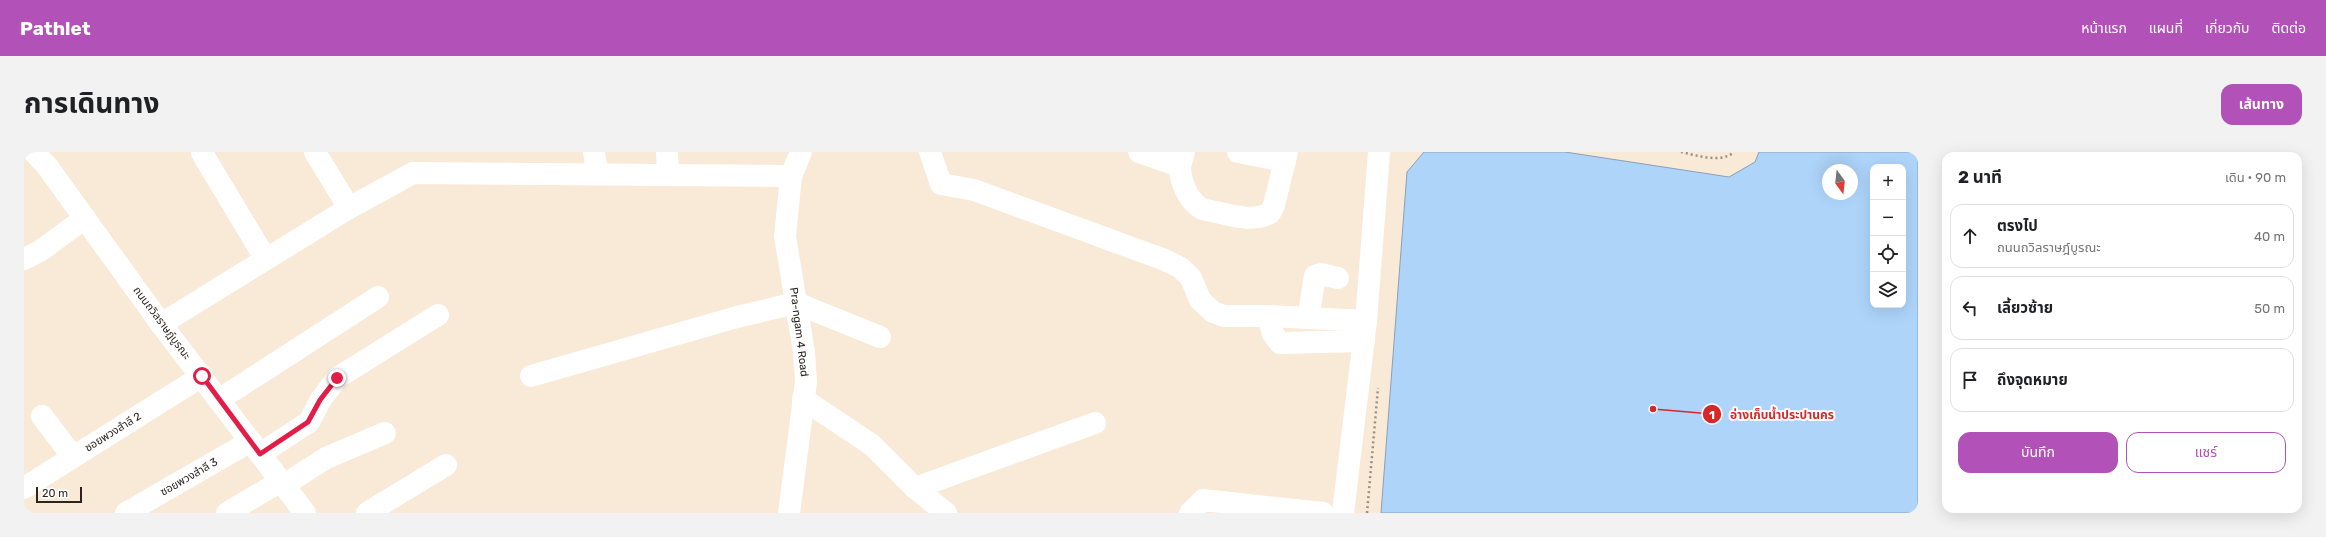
<!DOCTYPE html>
<html lang="th">
<meta charset="utf-8">
<style>
:root{--surface:#fff;--page:#f2f2f2;--text:#202124;--muted:#757577;--line:#e0e0e0;--accent:#b251b8}
body{margin:0;font-family:Rubik,"Noto Sans Thai",sans-serif;background:var(--page);color:var(--text)}
.controls{position:absolute;right:12px;top:12px;display:grid;overflow:hidden;border-radius:8px;box-shadow:0 4px 16px #0002}
.controls button{width:36px;height:36px;display:grid;place-items:center;padding:0;border:0;border-bottom:1px solid var(--line);background:var(--surface);color:var(--text);font:20px sans-serif}
.compass{position:absolute;left:1798px;top:12px;width:36px;height:36px;border-radius:50%;background:var(--surface);box-shadow:0 4px 16px #0002;rotate:165deg}
.scale{position:absolute;left:12px;bottom:10px;width:46px;box-sizing:border-box;padding-left:4px;border:2px solid #2b251f;border-top:0;font-size:11px;line-height:14px;white-space:nowrap;color:#2b251f;-webkit-text-stroke:3px #fff;paint-order:stroke}
.stop{position:absolute;width:12px;height:12px;margin:-9px;border:3px solid #e11d48;border-radius:50%;background:#fff}
.stop.end{background:#e11d48;border-color:#fff;box-shadow:0 1px 4px #0008}
.list{margin:0;padding:0;list-style:none}
h2{display:flex;justify-content:space-between;align-items:center;height:52px;margin:0;padding:0 16px;font-size:17px}
h2 small{font-size:13px;font-weight:400;color:var(--muted)}
.list li{display:grid;grid-template-columns:26px 1fr auto;gap:12px;align-items:center;box-sizing:border-box;height:64px;margin:0 8px 8px;padding:0 8px;border:1px solid var(--line);border-radius:12px}
.list b{display:block;font-size:15px;white-space:nowrap}
.list p{margin:0;font-size:13px;white-space:nowrap;color:var(--muted)}
.list em{font-size:13px;font-style:normal;color:var(--muted)}
.actions{display:flex;gap:8px;padding:12px 16px}
.actions a{flex:1;padding:9px 0;border:1px solid var(--accent);border-radius:12px;text-align:center;font-size:14px;color:var(--accent)}
.actions .main{background:var(--accent);color:#fff}
.icon{flex:none;width:22px;height:22px;fill:none;stroke:currentColor;stroke-width:2;stroke-linecap:round;stroke-linejoin:round}
.map{position:relative;flex:none;width:1894px;height:361px;overflow:hidden;border-radius:12px}
header{display:flex;align-items:center;gap:24px;box-sizing:border-box;height:56px;padding:0 20px;background:var(--accent);color:#fff}
header strong{font-size:19px}
nav{display:flex;gap:22px;margin-inline-start:auto;font-size:14px}
.intro{display:flex;align-items:center;justify-content:space-between;box-sizing:border-box;height:96px;padding:0 24px}
h1{margin:0;font-size:28px}
.button{padding:10px 18px;border-radius:12px;background:var(--accent);color:#fff;font-size:14px;font-weight:700}
main{display:flex;gap:24px;padding:0 24px}
aside{flex:1;background:var(--surface);border-radius:12px;box-shadow:0 4px 16px #0002}
.map>svg:first-child{display:block}
</style>
<header>
<strong>Pathlet</strong>
<nav><a>หน้าแรก</a><a>แผนที่</a><a>เกี่ยวกับ</a><a>ติดต่อ</a></nav>
</header>
<div class="intro"><h1>การเดินทาง</h1><a class="button">เส้นทาง</a></div>
<main>
<div class="map">
<svg width="1894" height="361" viewBox="0 0 1894 361">
<rect width="100%" height="100%" fill="#f9e9d7"/>
<path fill="#aed4fa" stroke="#87a0b8" fill-rule="evenodd" d="M1400 0H1541L1705 25 1731 10 1735 0H1894V361H1357L1383 20ZM1849 15H1879V153H1849ZM1804 18H1828V42H1804Z"/>
<g fill="none" stroke-linecap="round" stroke-linejoin="round">
<g stroke="#9b8f83" stroke-width="2.5" stroke-dasharray="2 3" stroke-linecap="butt">
<path d="M1657 0C1672 3 1697 12 1710 0"/>
<polyline points="1343,361 1354,236"/>
</g>
<g stroke="#fff" stroke-width="22">
<polyline points="10,0 23,14 137,172 281,361"/>
<polyline points="291,0 325,56"/>
<polyline points="570,0 573,21"/>
<polyline points="643,0 644,22"/>
<polyline points="906,0 917,32 950,38 1141,108 1157,116 1167,126 1176,148 1189,160 1200,164 1244,164 1342,169"/>
<polyline points="1115,0 1156,14 1160,0"/>
<polyline points="1214,0 1261,9"/>
<polyline points="178,1 241,106"/>
<path d="M1156 14C1156 29 1163 46 1175 55 1179 58 1187 59 1192 60 1211 64 1228 70 1246 61L1250 53 1263 0"/>
<polyline points="0,107 16,99 61,66"/>
<polyline points="1244,164 1249,182 1256,191 1340,189"/>
<polyline points="1284,166 1291,124 1297,122 1314,126"/>
<polyline points="137,172 325,56 389,21 767,24"/>
<polyline points="507,224 713,165 772,151 856,185"/>
<polyline points="196,247 354,145"/>
<polyline points="779,247 848,293 891,336 922,361"/>
<polyline points="18,264 49,305"/>
<polyline points="236,302 285,270 296,249 313,226 414,163"/>
<polyline points="260,333 302,306 361,281"/>
<polyline points="0,336 178,224"/>
<polyline points="891,336 1071,271"/>
<polyline points="102,361 227,289"/>
<polyline points="203,361 257,329"/>
<polyline points="343,361 422,313"/>
<polyline points="765,361 782,230 780,200 761,84 767,24 777,0"/>
<polyline points="1166,361 1179,348 1299,361"/>
<polyline points="1319,361 1342,169 1355,0"/>
</g>
</g>
<g fill="none" stroke-linecap="round" stroke-linejoin="round">
<polyline stroke="#e11d48" stroke-width="5" points="178,224 236,302 284,270 296,248 313,226"/>
</g>
<g text-anchor="middle" dominant-baseline="central" stroke-width="4" stroke-linejoin="round" paint-order="stroke">
<g font-size="11" fill="#2b251f" stroke="#fff">
<text transform="translate(138 171) rotate(53)">ถนนถวิลราษฎ์บูรณะ</text>
<text transform="translate(775 180) rotate(83)">Pra-ngam 4 Road</text>
<text transform="translate(89 280) rotate(-32)">ซอยพวงสำลี 2</text>
<text transform="translate(165 325) rotate(-30)">ซอยพวงสำลี 3</text>
</g>
</g>
<path fill="none" stroke="#d62828" stroke-width="1.5" d="M1629 257L1688 262"/>
<g fill="#d62828" stroke="#fff" stroke-width="1.5">
<circle cx="1629" cy="257" r="4"/>
<circle cx="1688" cy="262" r="10"/>
</g>
<g font-size="12" text-anchor="middle" font-weight="bold" fill="#fff">
<text x="1688" y="267">1</text>
</g>
<g font-size="12" text-anchor="middle" font-weight="bold" fill="#d62828" stroke="#fff" stroke-width="4" stroke-linejoin="round" paint-order="stroke">
<text x="1758" y="267">อ่างเก็บน้ำประปานคร</text>
</g>
</svg>
<div class="controls">
<button>+</button>
<button>−</button>
<button><svg class="icon" aria-label="locate" viewBox="0 0 24 24"><circle cx="12" cy="12" r="6"/><path d="M12 2v4M12 18v4M2 12h4M18 12h4"/></svg></button>
<button><svg class="icon" aria-label="layers" viewBox="0 0 24 24"><path d="M12 4l9 5-9 5-9-5zM3 14l9 5 9-5"/></svg></button>
</div>
<svg class="compass" viewBox="-18 -18 36 36"><path d="M0-13l5 13h-10z" fill="#e53935"/><path d="M0 13l5-13h-10z" fill="#757577"/></svg>
<div class="scale">20 m</div>
<div class="stop" style="left:178px;top:224px"></div>
<div class="stop end" style="left:313px;top:226px"></div>
</div>
<aside>
<h2>2 นาที<small>เดิน · 90 m</small></h2>
<ul class="list">
<li><svg class="icon" aria-label="ahead" viewBox="0 0 24 24"><path d="M12 20V5M6 11l6-6 6 6"/></svg><div><b>ตรงไป</b><p>ถนนถวิลราษฎ์บูรณะ</p></div><em>40 m</em></li>
<li><svg class="icon" aria-label="left" viewBox="0 0 24 24"><path d="M17 20v-9H6M10 6l-5 5 5 5"/></svg><div><b>เลี้ยวซ้าย</b></div><em>50 m</em></li>
<li><svg class="icon" aria-label="arrive" viewBox="0 0 24 24"><path d="M6 21V4h12l-3 4 3 4H6"/></svg><div><b>ถึงจุดหมาย</b></div></li>
</ul>
<div class="actions"><a class="main">บันทึก</a><a>แชร์</a></div>
</aside>
</main>
